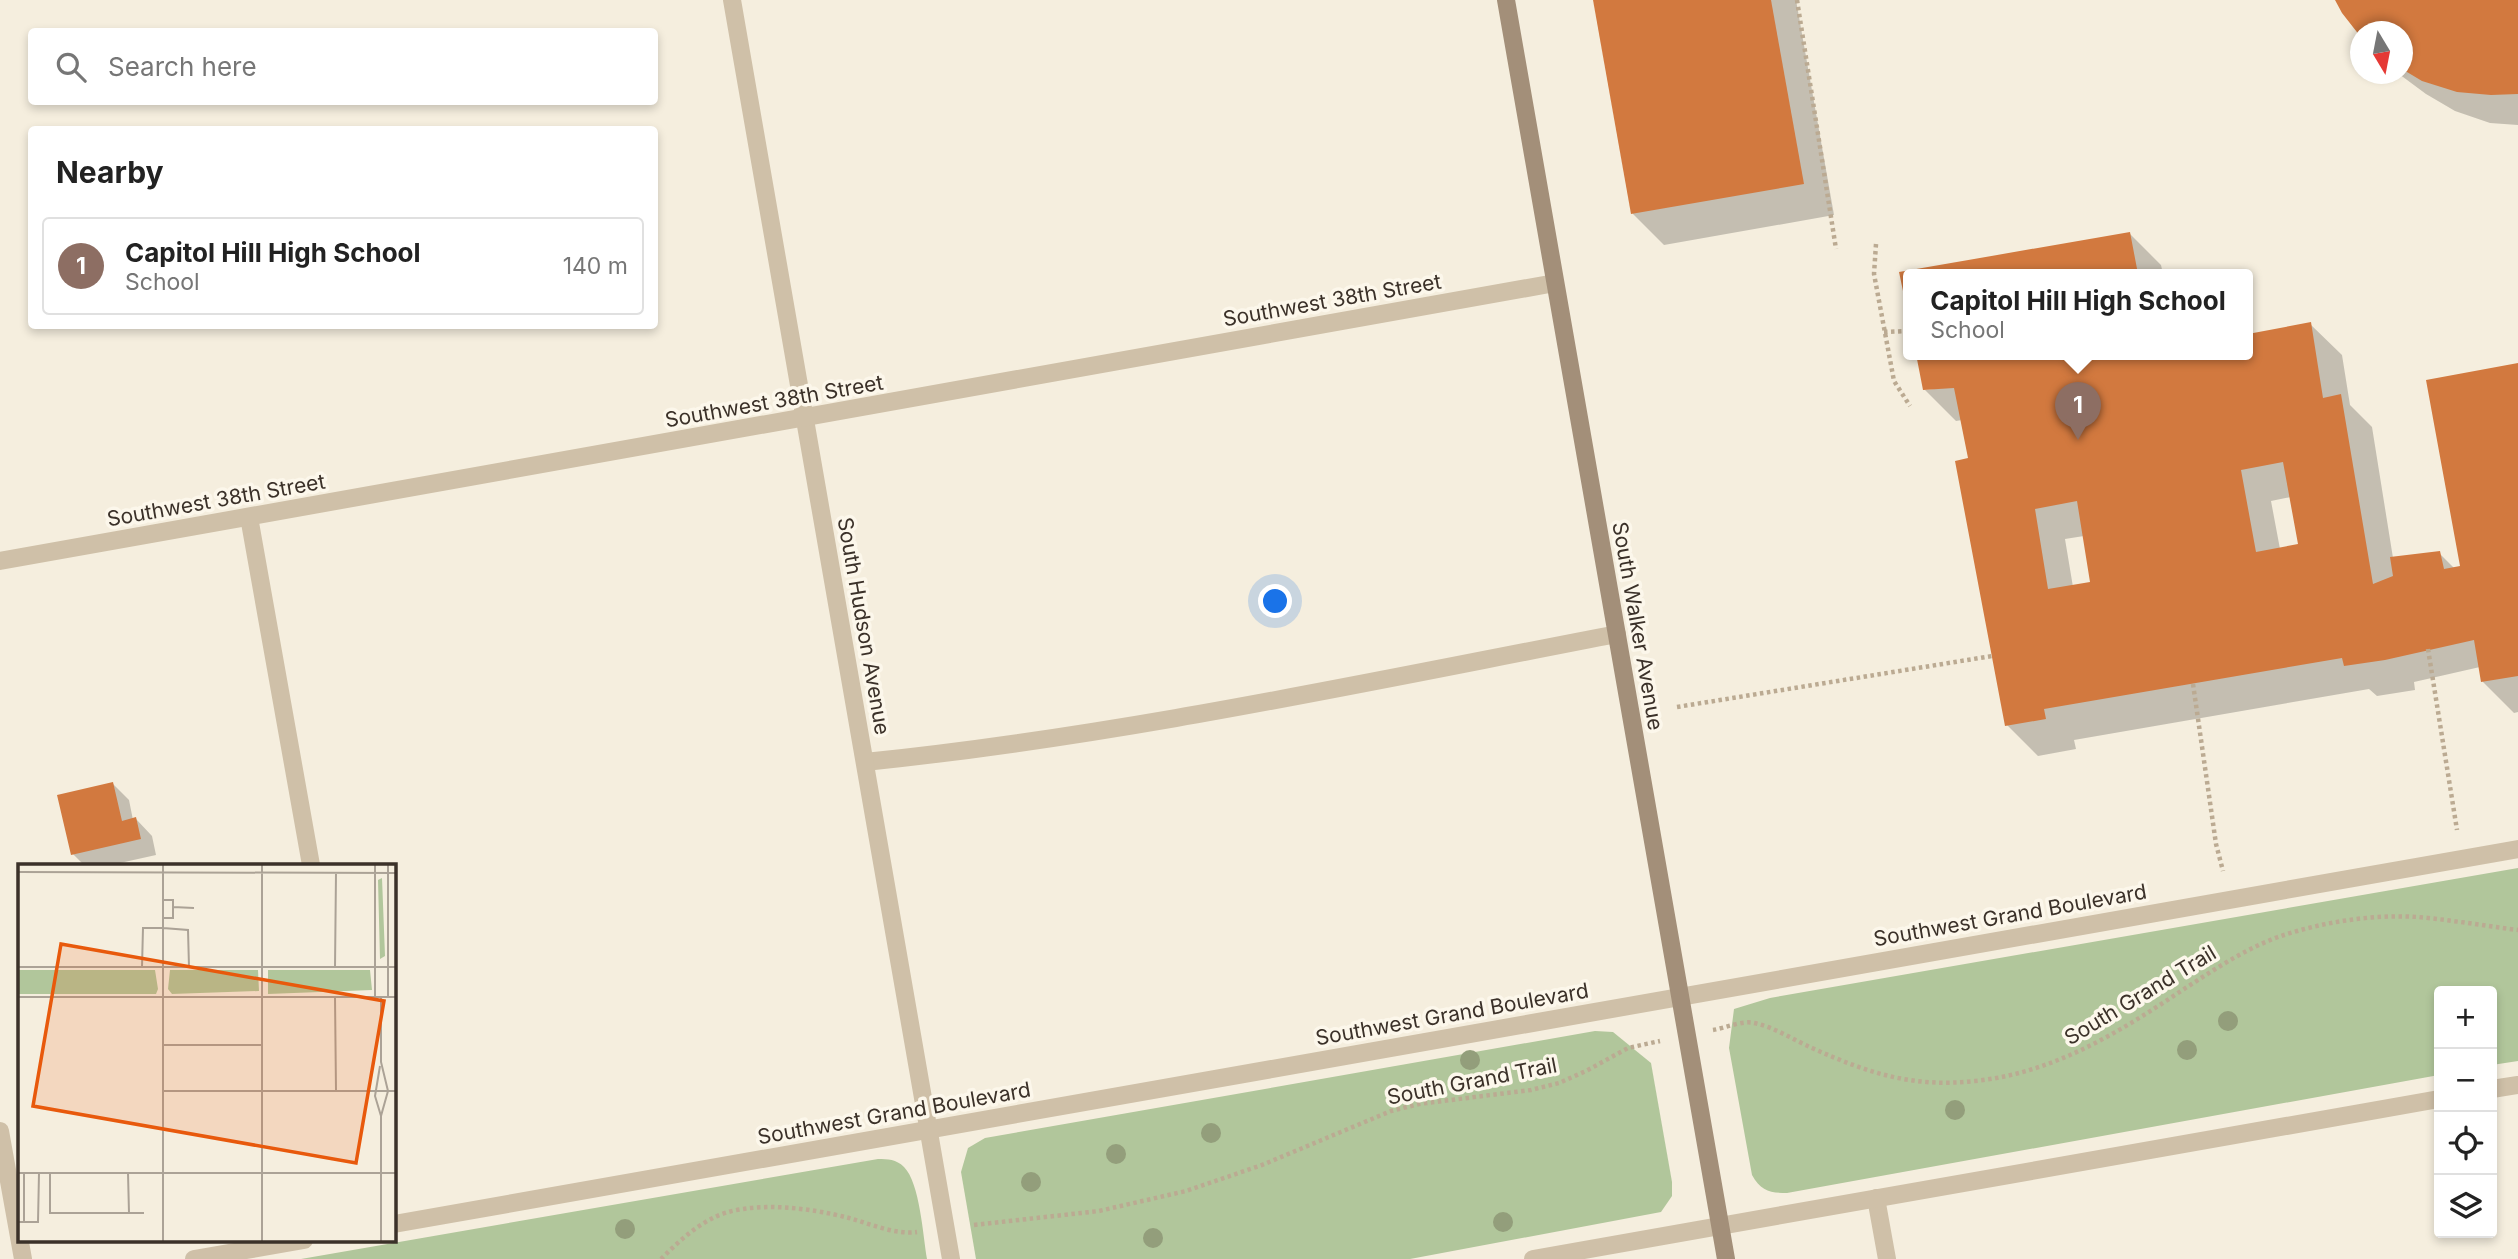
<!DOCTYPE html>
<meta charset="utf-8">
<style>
:root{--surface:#fff;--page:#f2f2f2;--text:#222;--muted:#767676;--line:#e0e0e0;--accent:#1a73e8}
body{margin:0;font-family:Inter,sans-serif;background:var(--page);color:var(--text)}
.controls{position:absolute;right:21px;bottom:21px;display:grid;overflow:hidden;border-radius:7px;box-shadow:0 4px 10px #0003}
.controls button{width:63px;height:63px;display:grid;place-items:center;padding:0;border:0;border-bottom:2px solid var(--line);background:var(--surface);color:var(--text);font:35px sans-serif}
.compass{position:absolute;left:2350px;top:21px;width:63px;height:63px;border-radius:50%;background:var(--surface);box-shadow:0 4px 10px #0003;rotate:170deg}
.you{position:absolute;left:1276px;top:602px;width:24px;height:24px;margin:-18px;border:5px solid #fff;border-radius:50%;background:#1a73e8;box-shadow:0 0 0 10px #1a73e833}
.badge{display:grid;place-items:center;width:46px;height:46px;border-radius:50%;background:var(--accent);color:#fff;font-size:23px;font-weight:700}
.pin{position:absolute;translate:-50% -58px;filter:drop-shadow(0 2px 4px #0008)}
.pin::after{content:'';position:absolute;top:37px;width:24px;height:21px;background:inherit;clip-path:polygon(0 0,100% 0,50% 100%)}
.popup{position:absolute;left:1903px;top:269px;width:350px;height:91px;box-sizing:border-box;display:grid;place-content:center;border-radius:7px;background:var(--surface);filter:drop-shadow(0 2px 5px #0005);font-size:23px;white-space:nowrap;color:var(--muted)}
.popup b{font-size:26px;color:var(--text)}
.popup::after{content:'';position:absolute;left:50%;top:100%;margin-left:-14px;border:14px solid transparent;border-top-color:var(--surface)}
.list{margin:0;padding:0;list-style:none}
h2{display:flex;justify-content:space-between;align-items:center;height:91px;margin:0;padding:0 28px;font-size:30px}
h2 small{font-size:23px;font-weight:400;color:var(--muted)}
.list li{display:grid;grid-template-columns:46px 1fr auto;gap:21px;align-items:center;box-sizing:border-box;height:98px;margin:0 14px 14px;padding:0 14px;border:2px solid var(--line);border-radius:7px}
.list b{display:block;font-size:26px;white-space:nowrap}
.list p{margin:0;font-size:23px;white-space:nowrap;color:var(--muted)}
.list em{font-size:23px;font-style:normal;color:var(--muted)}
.icon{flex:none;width:38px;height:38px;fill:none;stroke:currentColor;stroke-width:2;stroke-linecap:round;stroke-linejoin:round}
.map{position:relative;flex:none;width:2518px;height:1259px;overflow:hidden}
.search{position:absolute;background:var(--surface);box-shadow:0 4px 10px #0003;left:28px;top:28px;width:630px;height:77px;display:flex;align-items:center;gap:18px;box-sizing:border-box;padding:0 24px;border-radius:7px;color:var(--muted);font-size:26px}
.panel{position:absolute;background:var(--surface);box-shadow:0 4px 10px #0003;left:28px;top:126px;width:630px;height:203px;border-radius:7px}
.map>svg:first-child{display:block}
</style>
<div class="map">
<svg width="2518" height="1259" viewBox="0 0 2518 1259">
<rect width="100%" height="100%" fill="#f5eede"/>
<g fill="#b1c69b">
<path d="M2518 868V1061L2492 1065V991H2439V1075L1787 1193C1770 1193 1761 1191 1752 1175L1729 1048 1734 1009 1770 998Z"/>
<polygon points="1595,1031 1613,1032 1651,1063 1672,1182 1672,1196 1661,1212 1410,1259 976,1259 961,1172 968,1148 985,1138"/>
<path d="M878 1159C888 1159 896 1159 904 1167 920 1183 923 1236 927 1259H301Z"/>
</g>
<g fill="#0003" fill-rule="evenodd">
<polygon points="1595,0 1796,0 1834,215 1664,245 1633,214"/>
<polygon points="2337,0 2518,0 2518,125 2490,123 2455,111 2426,94 2399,74 2402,74 2402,32 2360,33 2343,12"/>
<polygon points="2130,234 2161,265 2163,274 1908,274 1908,308 1901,273"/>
<path d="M2310 324 2342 355 2350 405 2372 427 2393 558 2439 553 2455 569 2462 568 2518 365V712L2514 713 2483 682 2480 667 2414 682 2415 690 2377 696 2369 689 2074 740 2076 749 2038 756 2007 725 1970 460 1962 420 1956 421 1925 390 2248 354V335ZM2291 497 2300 545 2280 549 2271 501ZM2084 536 2092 584 2073 587 2065 539Z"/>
<polygon points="113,784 129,800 133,820 136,819 152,836 156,855 111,865 84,865 73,854"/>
</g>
<g fill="#d2793f" fill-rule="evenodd">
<polygon points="1593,0 1771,0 1804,184 1631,214"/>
<polygon points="2335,0 2518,0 2518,94 2491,95 2457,92 2422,81 2402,69 2402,32 2360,32 2360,36 2342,13"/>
<polygon points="2130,232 2138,274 1908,274 1907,310 1899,272"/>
<path d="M2311 322 2323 398 2341 394 2373 584 2393 576 2390 557 2440 551 2444 569 2460 566 2426 380 2518 363V676L2481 682 2474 640 2385 660 2344 666 2342 658 2044 709 2046 719 2005 726 1955 461 1968 458 1954 388 1923 390 1916 354H2248V334ZM2283 462 2298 544 2256 552 2241 470ZM2077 501 2090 582 2048 589 2035 509Z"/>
<polygon points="113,782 122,821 136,817 141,839 71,855 57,795"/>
</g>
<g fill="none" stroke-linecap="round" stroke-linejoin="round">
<g stroke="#bbaa92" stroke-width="4.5" stroke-dasharray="3.5 3.5" stroke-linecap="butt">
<polyline points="1797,0 1836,249"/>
<polyline points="1876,244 1874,274 1894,381 1910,406"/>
<polyline points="1884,332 1908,331"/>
<polyline points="2428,649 2457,830"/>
<polyline points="2193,684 2216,844 2223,871"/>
<polyline points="1677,707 1992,656"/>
<path d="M1713 1030C1725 1028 1743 1020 1754 1023 1774 1027 1794 1040 1812 1048 1868 1073 1913 1088 1975 1081 2053 1073 2118 1033 2181 991 2212 971 2243 950 2278 937 2322 922 2372 914 2418 917 2452 920 2485 926 2518 930"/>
<polyline points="974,1225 1099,1211 1186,1191 1262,1165 1391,1111 1419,1104 1531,1090 1559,1083 1586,1071 1628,1048 1660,1041"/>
<path d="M661 1259C676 1244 692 1229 711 1219 747 1199 811 1208 849 1218 871 1224 895 1235 917 1232"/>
</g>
<g stroke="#cfc0a8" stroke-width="18">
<polyline points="249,517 311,865"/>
<path d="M865 762C1118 736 1367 682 1617 634"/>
<polyline points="1876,1198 1887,1259"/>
</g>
<g stroke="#cfc0a8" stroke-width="18">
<polyline points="732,0 951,1259"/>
<polyline points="0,561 1555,283"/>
</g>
<g stroke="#cfc0a8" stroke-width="18">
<polyline points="2492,1089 2518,1085"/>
<polyline points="0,1131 23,1259"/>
<polyline points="394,1224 2518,849"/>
<polyline points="194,1259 304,1240"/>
<polyline points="1533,1259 2439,1099"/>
</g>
<polyline stroke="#a38f79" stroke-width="18" points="1506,0 1726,1259"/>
</g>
<g fill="#939e7b">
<circle cx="2228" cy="1021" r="10"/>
<circle cx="2187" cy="1050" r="10"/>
<circle cx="1470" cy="1060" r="10"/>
<circle cx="1955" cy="1110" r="10"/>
<circle cx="1211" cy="1133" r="10"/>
<circle cx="1116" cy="1154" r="10"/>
<circle cx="1031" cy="1182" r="10"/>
<circle cx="1503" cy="1222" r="10"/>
<circle cx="625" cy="1229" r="10"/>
<circle cx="1153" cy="1238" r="10"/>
</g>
<g text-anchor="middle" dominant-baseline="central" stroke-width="7" stroke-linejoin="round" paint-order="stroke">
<g font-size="21" fill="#3b3129" stroke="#fcf7eb">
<text transform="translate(1332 300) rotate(-10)">Southwest 38th Street</text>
<text transform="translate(774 401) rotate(-10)">Southwest 38th Street</text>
<text transform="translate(216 500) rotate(-10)">Southwest 38th Street</text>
<text transform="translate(864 626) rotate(80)">South Hudson Avenue</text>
<text transform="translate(1638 626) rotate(80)">South Walker Avenue</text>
<text transform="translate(2010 915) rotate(-10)">Southwest Grand Boulevard</text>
<text transform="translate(2140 995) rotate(-31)">South Grand Trail</text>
<text transform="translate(1452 1014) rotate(-10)">Southwest Grand Boulevard</text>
<text transform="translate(1472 1081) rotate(-11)">South Grand Trail</text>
<text transform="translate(894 1113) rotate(-10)">Southwest Grand Boulevard</text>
</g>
</g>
<g transform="translate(18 864)">
<rect width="378" height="378" fill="#f5eede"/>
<path d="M364 14 367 92 362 95 360 16ZM0 106H137L140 125 138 130H0ZM152 106H240L241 127 154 130 150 125ZM250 106H352L354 126 250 130Z" fill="#b1c69b"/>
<path fill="none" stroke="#aba296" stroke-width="2" d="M357 1V133M0 8 378 9M145 36H155V54H145M155 43 176 44M0 103H378M124 103 125 64H145L170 66 171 103M317 103 318 9M0 133H378M317 133 318 227M370 133V1M145 181H244M362 202 357 232 363 252M145 227H378M0 309H378M32 309V349H126M110 309 111 349M0 358H20L21 309M6 358V309M145 377V1M244 377V1M363 377V252L370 227 363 198V133"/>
<path fill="#e8590c" fill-opacity="0.15" stroke="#e8590c" stroke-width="3.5" d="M43 80 366 137 338 299 15 242Z"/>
<rect width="378" height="378" fill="none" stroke="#3b3129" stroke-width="3.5"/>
</g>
</svg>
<div class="controls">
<button>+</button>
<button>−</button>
<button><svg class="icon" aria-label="locate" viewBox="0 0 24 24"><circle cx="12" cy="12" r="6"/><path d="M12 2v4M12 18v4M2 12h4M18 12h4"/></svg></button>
<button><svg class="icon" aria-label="layers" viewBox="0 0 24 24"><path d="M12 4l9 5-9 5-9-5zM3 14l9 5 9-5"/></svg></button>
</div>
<svg class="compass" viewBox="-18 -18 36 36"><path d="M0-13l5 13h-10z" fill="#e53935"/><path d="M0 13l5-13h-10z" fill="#767676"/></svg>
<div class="you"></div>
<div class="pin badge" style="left:2078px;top:440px;background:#8d6e63">1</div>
<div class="popup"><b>Capitol Hill High School</b>School</div>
<div class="search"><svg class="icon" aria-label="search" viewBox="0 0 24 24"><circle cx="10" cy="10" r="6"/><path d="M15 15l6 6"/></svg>Search here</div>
<section class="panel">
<h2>Nearby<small></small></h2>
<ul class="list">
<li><span class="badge" style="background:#8d6e63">1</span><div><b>Capitol Hill High School</b><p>School</p></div><em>140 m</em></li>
</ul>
</section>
</div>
